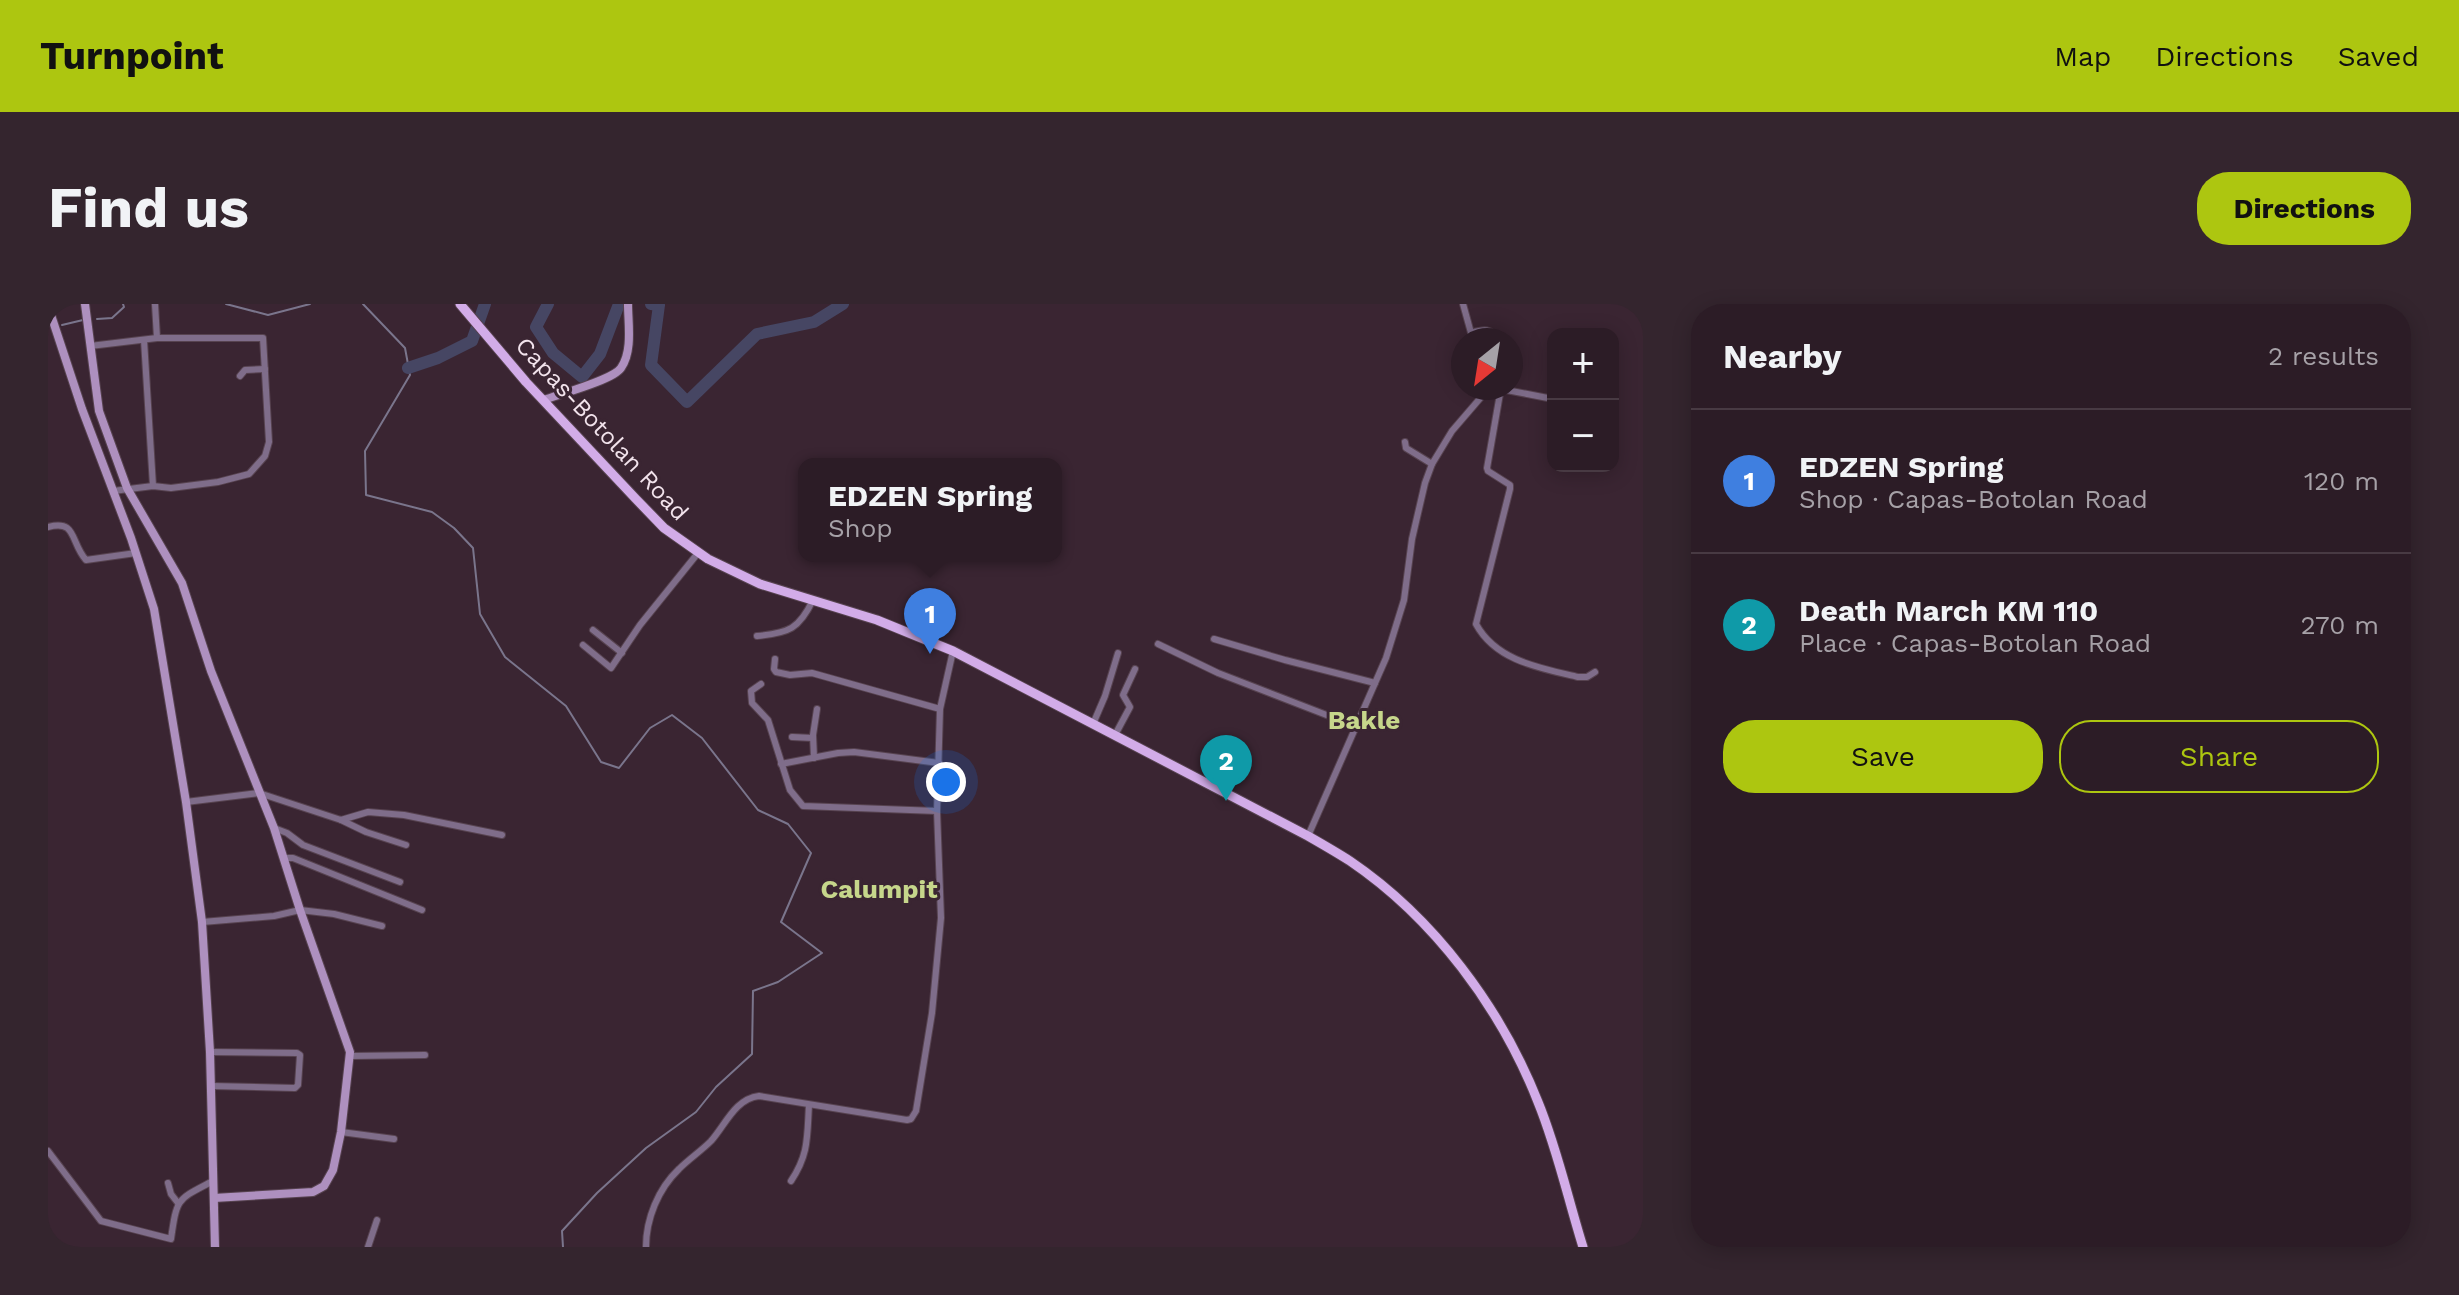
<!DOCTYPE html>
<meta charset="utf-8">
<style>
:root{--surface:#2c1c26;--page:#34252e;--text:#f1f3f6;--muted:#a6a1a7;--line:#483a43;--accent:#adc610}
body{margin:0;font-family:"Work Sans",sans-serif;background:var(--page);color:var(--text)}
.controls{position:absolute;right:24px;top:24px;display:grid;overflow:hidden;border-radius:16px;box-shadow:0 4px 20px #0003}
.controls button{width:72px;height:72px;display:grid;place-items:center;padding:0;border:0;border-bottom:2px solid var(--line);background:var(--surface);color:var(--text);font:40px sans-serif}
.compass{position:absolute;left:1403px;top:24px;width:72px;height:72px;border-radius:50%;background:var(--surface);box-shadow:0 4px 20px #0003;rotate:210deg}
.you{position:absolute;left:898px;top:478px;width:28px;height:28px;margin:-20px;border:6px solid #fff;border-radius:50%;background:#1a73e8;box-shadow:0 0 0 12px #1a73e833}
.badge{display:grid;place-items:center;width:52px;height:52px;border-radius:50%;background:var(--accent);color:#fff;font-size:26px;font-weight:700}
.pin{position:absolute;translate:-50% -66px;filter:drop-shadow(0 2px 4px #0008)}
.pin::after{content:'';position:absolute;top:42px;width:28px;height:24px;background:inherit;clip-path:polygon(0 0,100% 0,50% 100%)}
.popup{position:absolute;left:750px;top:154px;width:264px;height:104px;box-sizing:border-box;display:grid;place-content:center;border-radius:16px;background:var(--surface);filter:drop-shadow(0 2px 6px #0005);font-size:26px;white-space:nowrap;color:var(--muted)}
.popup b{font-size:30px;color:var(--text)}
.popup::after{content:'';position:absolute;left:50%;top:100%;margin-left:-16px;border:16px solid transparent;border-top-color:var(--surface)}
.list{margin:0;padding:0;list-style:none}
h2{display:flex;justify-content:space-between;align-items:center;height:104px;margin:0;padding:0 32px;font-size:34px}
h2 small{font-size:26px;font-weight:400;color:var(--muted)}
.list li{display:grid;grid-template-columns:52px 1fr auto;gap:24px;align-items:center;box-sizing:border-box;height:144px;padding:0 32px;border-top:2px solid var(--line)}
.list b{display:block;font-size:30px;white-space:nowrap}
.list p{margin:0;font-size:26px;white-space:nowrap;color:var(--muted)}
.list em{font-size:26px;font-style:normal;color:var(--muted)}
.actions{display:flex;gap:16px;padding:24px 32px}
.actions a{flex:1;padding:18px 0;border:2px solid var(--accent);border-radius:32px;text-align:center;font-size:28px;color:var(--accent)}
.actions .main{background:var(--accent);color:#111}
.map{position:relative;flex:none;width:1595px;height:943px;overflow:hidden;border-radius:32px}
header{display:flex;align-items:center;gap:48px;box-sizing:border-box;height:112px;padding:0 40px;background:var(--accent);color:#111}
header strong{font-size:38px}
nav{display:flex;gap:44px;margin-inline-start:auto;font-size:28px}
.intro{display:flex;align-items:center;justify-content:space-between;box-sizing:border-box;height:192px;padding:0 48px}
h1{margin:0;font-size:56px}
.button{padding:20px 36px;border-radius:32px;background:var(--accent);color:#111;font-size:28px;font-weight:700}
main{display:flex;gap:48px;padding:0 48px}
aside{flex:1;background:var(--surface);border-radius:32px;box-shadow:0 4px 20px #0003}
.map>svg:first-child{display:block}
</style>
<header>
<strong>Turnpoint</strong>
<nav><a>Map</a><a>Directions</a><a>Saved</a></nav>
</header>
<div class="intro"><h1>Find us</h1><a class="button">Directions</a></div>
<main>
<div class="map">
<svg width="1595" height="943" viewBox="0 0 1595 943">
<rect width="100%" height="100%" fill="#3a2532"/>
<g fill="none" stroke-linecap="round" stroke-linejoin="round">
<g stroke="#7a758c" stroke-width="2">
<polyline points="178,0 220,11 262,0"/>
<polyline points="315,0 357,44 362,71 317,147 318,191 384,208 406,224 425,244 432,310 457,353 518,402 553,458 571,464 602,424 624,411 654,434 710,506 740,520 763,549 733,618 774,649 730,678 705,687 704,750 668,783 648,808 598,844 549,889 514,927 515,943"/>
<polyline points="49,15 64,14 76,3 75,0"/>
<polyline points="14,21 35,16"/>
</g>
<g stroke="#464663" stroke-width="12">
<polyline points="500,0 488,23 505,49 534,73 552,50 571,0"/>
<polyline points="603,0 611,1 603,61 639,98 709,30 766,18 795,0"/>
<polyline points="360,64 390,54 424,37 437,0"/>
</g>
<g stroke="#574350" stroke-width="8">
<g id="street">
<polyline points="107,0 109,34"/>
<polyline points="1415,0 1425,36"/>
<path d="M1423 29C1436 25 1443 24 1451 36"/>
<polyline points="96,36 105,182"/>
<polyline points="42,42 109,34 215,34 221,138 217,152 201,170 170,178 123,184 105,182 65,187"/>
<polyline points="192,72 197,66 217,65"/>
<path d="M1453 84 1439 164 1440 167 1462 181V185L1428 320C1448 357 1492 364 1530 373H1539L1547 368"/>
<polyline points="1453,85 1505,95"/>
<polyline points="1357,138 1358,144 1384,160"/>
<path d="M0 223C29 215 22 238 38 256L88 249"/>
<polyline points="545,326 574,349"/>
<path d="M709 332C741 329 751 325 765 296"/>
<polyline points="1166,335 1237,356 1327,379"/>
<polyline points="1110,340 1170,369 1307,422"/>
<polyline points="535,341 563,364 592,321 650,249"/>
<polyline points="727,355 726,365 728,368 742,371 764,369 892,405"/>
<polyline points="713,380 703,387 704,399 720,416 742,486 755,502 889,507"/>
<polyline points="1045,420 1057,392 1070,349"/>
<polyline points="1067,431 1082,403 1075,391 1087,365"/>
<polyline points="744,433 765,434"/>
<polyline points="766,454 765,431 769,405"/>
<polyline points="733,460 790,449 806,448 891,459"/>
<polyline points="138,498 211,489 293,516 320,508 356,511 454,531"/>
<polyline points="293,516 318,528 358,541"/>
<polyline points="226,524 239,529 255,541 352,578"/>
<polyline points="1260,532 1338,354 1356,296 1364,235 1377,179 1384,160 1404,127 1435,91 1438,84"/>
<polyline points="236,554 245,554 374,606"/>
<polyline points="154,618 226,612 252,606 286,610 334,622"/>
<polyline points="162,748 249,749 252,751 250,781 247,784 163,782"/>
<polyline points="303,752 377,751"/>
<polyline points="293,828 346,835"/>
<path d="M0 847 53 917 123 935C129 893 129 896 165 877"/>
<path d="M743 877C761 850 759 833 761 801"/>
<polyline points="120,879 123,890 130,899"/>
<polyline points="320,943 329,916"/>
<path d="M598 943C598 915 610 885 631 865 641 855 653 847 663 837 678 820 687 795 711 792L859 816 863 815 868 807 884 709 893 614 889 507 892 405 905 347"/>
</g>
</g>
<g stroke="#574350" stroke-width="10">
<g id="secondary">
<polyline points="37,0 51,107 79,184 134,279 163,367 226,524 252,606 302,748 293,828 285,866 276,882 265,888 166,894"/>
<polyline points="0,2 34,105 83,234 106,305 138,498 154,618 162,748 167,943"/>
<path d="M496 96C512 90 565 76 573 64 585 47 580 19 580 0"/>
</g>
</g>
<g stroke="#574350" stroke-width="11">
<path id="primary" d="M412 0 478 78 587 194 616 224 660 255 712 280 829 316 905 347 1260 532C1274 540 1288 548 1302 557 1386 614 1453 704 1490 798 1509 844 1520 895 1535 943"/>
</g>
<use href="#street" stroke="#7f6d8a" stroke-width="6"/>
<use href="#secondary" stroke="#ae90bf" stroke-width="8"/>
<use href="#primary" stroke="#d2ace8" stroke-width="9"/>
</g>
<g text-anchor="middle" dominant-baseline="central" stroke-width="6" stroke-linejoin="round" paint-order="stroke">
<g font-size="24" fill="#f2e3ec" stroke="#3a2532">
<text transform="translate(554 125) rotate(47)">Capas-Botolan Road</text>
</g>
<g font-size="26" font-weight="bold" fill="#c6d68b" stroke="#3a2532">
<text x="1316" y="416">Bakle</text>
<text x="831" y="585">Calumpit</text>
</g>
</g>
</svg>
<div class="controls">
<button>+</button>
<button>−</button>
</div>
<svg class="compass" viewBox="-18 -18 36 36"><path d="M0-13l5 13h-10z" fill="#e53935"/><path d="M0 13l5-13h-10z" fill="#a6a1a7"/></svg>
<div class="you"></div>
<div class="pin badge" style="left:882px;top:350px;background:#3f7fe0">1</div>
<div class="popup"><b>EDZEN Spring</b>Shop</div>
<div class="pin badge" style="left:1178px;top:497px;background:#0f9aa8">2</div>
</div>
<aside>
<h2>Nearby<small>2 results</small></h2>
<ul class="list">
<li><span class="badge" style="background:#3f7fe0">1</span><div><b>EDZEN Spring</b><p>Shop · Capas-Botolan Road</p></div><em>120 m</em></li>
<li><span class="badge" style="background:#0f9aa8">2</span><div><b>Death March KM 110</b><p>Place · Capas-Botolan Road</p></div><em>270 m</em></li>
</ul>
<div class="actions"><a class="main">Save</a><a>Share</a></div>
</aside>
</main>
